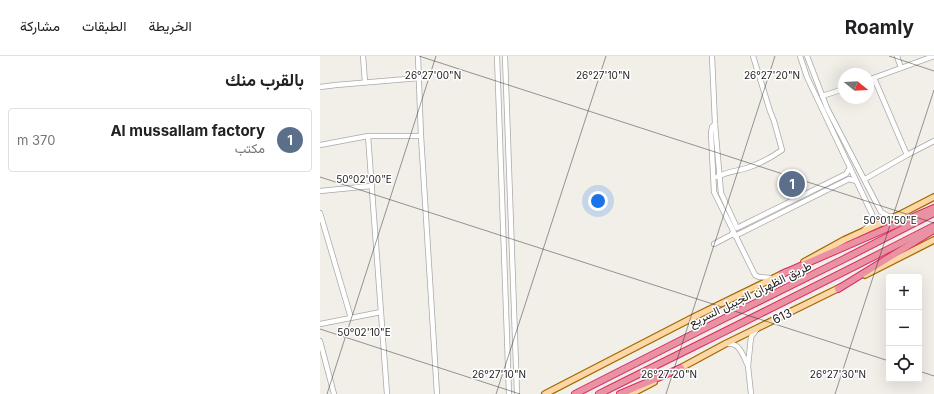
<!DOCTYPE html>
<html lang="ar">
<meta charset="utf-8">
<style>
:root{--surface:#fff;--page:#f2f2f2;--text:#202124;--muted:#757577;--line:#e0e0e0;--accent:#d40000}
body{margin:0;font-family:Inter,Vazirmatn,sans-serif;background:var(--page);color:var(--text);direction:rtl}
.controls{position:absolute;right:12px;bottom:12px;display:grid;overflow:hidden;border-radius:4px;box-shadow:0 4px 16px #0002}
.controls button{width:36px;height:36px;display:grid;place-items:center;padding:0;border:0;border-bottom:1px solid var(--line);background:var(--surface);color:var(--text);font:20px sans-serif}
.compass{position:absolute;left:518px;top:12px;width:36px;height:36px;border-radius:50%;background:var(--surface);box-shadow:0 4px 16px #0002;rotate:108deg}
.you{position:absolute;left:278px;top:145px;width:14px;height:14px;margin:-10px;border:3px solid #fff;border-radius:50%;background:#1a73e8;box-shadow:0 0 0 6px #1a73e833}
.badge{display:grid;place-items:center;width:26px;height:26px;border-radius:50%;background:var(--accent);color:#fff;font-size:13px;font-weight:700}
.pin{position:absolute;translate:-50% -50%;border:2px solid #fff;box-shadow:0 1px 4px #0006}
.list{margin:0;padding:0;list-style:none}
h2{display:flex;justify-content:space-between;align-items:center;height:52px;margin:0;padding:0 16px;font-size:17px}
h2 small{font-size:13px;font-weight:400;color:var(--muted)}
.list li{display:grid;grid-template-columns:26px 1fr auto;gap:12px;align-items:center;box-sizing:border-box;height:64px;margin:0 8px 8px;padding:0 8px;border:1px solid var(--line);border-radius:4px}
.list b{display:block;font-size:15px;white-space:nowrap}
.list p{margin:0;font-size:13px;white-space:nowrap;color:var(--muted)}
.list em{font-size:13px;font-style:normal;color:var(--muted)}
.icon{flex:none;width:22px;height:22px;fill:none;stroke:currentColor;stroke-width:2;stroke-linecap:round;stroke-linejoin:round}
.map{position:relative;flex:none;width:614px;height:338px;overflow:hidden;direction:ltr}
header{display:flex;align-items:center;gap:24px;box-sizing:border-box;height:56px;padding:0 20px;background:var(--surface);border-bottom:1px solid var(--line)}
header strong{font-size:19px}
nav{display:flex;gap:22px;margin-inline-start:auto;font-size:14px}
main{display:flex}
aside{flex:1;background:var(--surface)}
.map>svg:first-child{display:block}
</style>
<header>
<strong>Roamly</strong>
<nav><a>الخريطة</a><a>الطبقات</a><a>مشاركة</a></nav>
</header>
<main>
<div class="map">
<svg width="614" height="338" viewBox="0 0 614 338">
<rect width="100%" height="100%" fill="#f2efe9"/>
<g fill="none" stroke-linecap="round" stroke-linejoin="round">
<g stroke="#a9a9a9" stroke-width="6">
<g id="minor">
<polyline points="43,0 45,26"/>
<polyline points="98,0 101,80 117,338"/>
<polyline points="177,0 189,338"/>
<polyline points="185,0 197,338"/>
<polyline points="392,0 395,68 401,137 417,172 526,118 530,112"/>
<path d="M480 0 487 21 552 158C553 165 551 169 545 173"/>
<polyline points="487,0 507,52 561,156 568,160 575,160"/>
<polyline points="577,0 581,12"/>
<polyline points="554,22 587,99"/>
<polyline points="548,24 614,0"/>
<polyline points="0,31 16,29 99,22"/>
<polyline points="502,40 524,33"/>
<polyline points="395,68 392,71 391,77 394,136 435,219 439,221 451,222"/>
<polyline points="48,80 67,338"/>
<polyline points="0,89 48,80 101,80"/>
<path d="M397 121C406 116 417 115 427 112 439 108 452 101 462 94L454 65 450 55 433 0"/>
<polyline points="545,123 587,99 614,85"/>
<polyline points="0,135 51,130"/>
<polyline points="0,157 31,262"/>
<polyline points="415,180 529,123 536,125"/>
<polyline points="394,188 411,179 413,176"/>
<polyline points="0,268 61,256"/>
<polyline points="0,285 14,338"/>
<path d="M408 288C420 286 424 302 428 310L431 281 437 273"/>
<polyline points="428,310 431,338"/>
</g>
</g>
<g stroke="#a06b00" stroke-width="8">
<g id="major">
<polyline points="484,206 524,184 579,159 614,141"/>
<polyline points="545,219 614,184"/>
<polyline points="357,314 405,288 521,231"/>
<polyline points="225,338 374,261 466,216"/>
<polyline points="311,338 334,326"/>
</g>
</g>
<g stroke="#dc2a67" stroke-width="8">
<g id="highway">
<polyline points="462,218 614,152"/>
<polyline points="518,233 612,175"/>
<polyline points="255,338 393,268 522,204 614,157"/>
<path d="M279 338C391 282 503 227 614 170"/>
<polyline points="300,338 361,312"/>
</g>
</g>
<use href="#minor" stroke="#fff" stroke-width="4.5"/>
<use href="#major" stroke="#fcd6a4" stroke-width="5.5"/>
<use href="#highway" stroke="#e892a2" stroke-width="6"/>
</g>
<path fill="none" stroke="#222" stroke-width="1" stroke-opacity="0.45" d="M99 0 614 167M569 0 614 15M0 121 569 305M0 273 200 338M599 315 614 320M7 338 116 0M176 338 286 0M346 338 455 0M515 338 614 34"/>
<g text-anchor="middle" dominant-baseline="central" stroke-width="3" stroke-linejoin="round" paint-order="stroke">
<g font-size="12" fill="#222" stroke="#fff">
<text transform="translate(430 238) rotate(-26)">طريق الظهران الجبيل السريع</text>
<text transform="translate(462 260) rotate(-26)">613</text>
</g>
</g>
<g font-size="10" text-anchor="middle" fill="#222" stroke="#fff" stroke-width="3" stroke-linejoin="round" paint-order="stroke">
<text x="113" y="23">26°27'00"N</text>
<text x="283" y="23">26°27'10"N</text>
<text x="452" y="23">26°27'20"N</text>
<text x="44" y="127">50°02'00"E</text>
<text x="570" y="168">50°01'50"E</text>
<text x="44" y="280">50°02'10"E</text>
<text x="179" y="322">26°27'10"N</text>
<text x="349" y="322">26°27'20"N</text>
<text x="518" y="322">26°27'30"N</text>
</g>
</svg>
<div class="controls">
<button>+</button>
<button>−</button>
<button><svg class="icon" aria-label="locate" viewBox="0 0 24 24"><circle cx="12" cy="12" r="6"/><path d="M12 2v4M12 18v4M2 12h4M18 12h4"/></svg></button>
</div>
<svg class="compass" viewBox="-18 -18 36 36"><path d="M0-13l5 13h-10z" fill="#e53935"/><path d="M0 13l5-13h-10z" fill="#757577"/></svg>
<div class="you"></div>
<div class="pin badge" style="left:472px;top:128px;background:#5c6f8a">1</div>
</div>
<aside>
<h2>بالقرب منك<small></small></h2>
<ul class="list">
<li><span class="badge" style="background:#5c6f8a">1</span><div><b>Al mussallam factory</b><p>مكتب</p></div><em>370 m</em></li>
</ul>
</aside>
</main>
